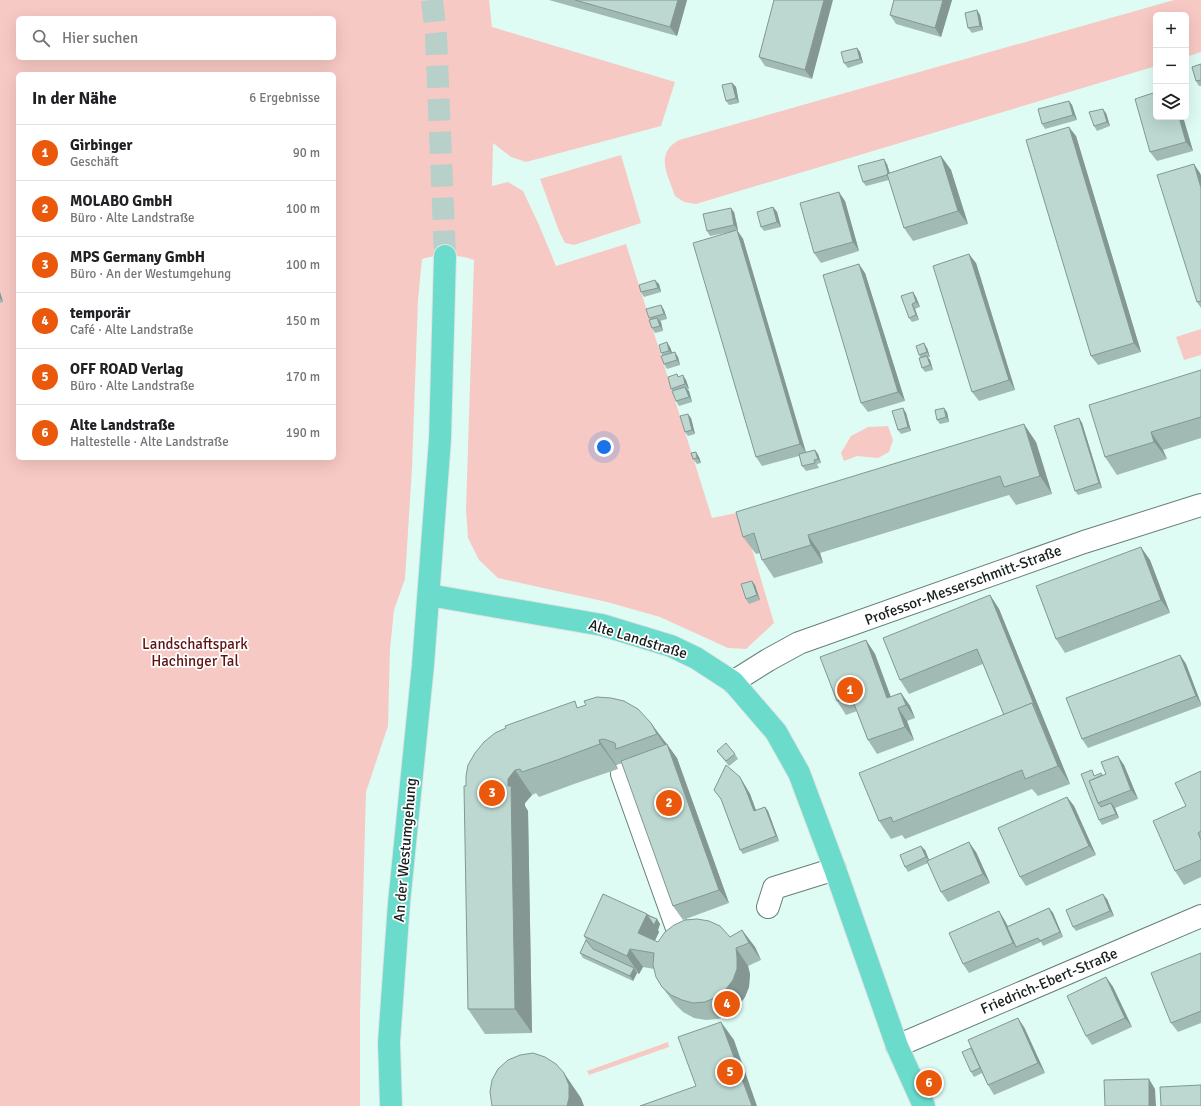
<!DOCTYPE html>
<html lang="de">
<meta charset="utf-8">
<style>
:root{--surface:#fff;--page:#f2f2f2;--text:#202124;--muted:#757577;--line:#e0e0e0;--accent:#ea580c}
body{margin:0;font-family:Signika,sans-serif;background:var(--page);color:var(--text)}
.controls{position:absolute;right:12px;top:12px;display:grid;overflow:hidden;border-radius:6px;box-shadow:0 4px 16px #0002}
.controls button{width:36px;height:36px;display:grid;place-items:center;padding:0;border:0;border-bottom:1px solid var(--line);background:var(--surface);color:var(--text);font:20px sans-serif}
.you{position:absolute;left:604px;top:447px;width:14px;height:14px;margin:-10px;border:3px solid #fff;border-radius:50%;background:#1a73e8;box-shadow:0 0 0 6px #1a73e833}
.badge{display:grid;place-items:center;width:26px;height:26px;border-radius:50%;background:var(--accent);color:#fff;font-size:13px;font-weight:700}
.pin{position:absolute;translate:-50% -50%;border:2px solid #fff;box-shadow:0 1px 4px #0006}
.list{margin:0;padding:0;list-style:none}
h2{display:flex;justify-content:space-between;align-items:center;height:52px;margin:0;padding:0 16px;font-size:17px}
h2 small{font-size:13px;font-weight:400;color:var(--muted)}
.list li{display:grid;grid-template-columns:26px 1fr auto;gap:12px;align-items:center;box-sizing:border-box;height:56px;padding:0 16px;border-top:1px solid var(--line)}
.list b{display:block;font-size:15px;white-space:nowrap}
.list p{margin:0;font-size:13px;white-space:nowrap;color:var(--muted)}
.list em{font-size:13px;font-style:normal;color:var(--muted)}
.icon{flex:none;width:22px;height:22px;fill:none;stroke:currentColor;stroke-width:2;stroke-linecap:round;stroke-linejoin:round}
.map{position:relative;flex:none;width:1201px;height:1106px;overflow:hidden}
.search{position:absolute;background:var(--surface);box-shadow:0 4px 16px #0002;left:16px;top:16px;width:320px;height:44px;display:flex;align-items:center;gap:10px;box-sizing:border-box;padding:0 14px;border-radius:6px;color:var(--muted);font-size:15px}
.panel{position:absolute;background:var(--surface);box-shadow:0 4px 16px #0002;left:16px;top:72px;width:320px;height:388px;border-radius:6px}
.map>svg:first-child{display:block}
</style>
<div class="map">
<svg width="1201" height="1106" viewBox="0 0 1201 1106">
<rect width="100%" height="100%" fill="#dffcf4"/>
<g fill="#f7c9c4" fill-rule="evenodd">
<path d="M0 0H489L492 27 675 82 661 126 526 162 511 157 493 143 492 186 508 182 523 191 539 225 556 266 626 244 712 518 741 512 774 623 746 649 728 648 660 617 607 602 498 578 479 560 468 538 466 510 474 260C456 254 440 254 422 259L418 300 412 468 405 579 394 610 390 649 388 726 366 792 360 1013V1106H0ZM18 18H334V58H18ZM18 74H334V458H18Z"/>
<path d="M1174 0H1201V52L1186 57V15H1156V66L696 204 684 202 675 196C668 175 654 154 679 140Z"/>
<polygon points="621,155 641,223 574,245 565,243 559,231 540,179"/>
<polygon points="1201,329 1201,355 1184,360 1176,337"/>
<polygon points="888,426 893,440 889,452 878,458 857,456 844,461 841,453 851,436 868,427"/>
<polygon points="668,1042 669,1047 589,1075 587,1071"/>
</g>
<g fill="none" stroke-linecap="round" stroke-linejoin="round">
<polyline stroke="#b7d0c9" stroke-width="22" stroke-dasharray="22 11" stroke-linecap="butt" points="432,0 436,35 445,256"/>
<g stroke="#657f78" stroke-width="24">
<g id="minor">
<polyline points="733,682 768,660 799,643 1084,542 1201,505"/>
<polyline points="622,774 678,931"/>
<polyline points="768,907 774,888 835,869"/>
<polyline points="897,1046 1201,916"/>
</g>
</g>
<g stroke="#e3e4e4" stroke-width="24">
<g id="major">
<polyline points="429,595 602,625 671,646 696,658 733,682 776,732 799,773 835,869 897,1046 924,1106"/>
<polyline points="391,1106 389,1042 399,903 423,665 440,439 445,256"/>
</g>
</g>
<use href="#minor" stroke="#fff" stroke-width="22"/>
<use href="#major" stroke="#6bdccc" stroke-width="22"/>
</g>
<g fill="#a2bab4">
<polygon points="549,0 687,0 677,36"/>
<polygon points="774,0 812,79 765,66 759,57"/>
<polygon points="894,0 952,0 941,37 896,24 890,15"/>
<polygon points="977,10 980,15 983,30 972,33 968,28"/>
<polygon points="857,48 860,52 863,63 848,68 844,63"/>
<polygon points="1201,64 1201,86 1199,86 1196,81"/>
<polygon points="732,83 736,87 739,103 729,105 726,101"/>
<polygon points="1069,101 1072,105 1077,120 1045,129 1042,124"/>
<polygon points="1106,113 1110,126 1097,131 1094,126"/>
<polygon points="1183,117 1193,151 1157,161 1150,152"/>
<polygon points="1076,136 1141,352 1098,365 1091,356"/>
<polygon points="941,156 951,170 968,224 913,241 904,228 889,180 866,186 863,182 887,164 890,173"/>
<polygon points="1200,173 1201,176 1201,308 1197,302"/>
<polygon points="845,201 859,251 821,263 814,253"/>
<polygon points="773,207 777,212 781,227 764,231 761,227"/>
<polygon points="734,212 738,230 737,230 743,239 806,452 815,450 818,454 821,463 817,464 819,468 806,471 802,466 799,456 762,466 756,457 735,231 710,236 707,231"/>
<polygon points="976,263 1015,390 979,401 972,392"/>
<polygon points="865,273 905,401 868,412 861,403"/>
<polygon points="659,284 661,292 644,297 641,292"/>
<polygon points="0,292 3,302 0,303"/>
<polygon points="913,292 916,297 920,307 915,309 919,320 912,322 909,318"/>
<polygon points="661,305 664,310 667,319 660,321 663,331 655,333 652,328 650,320 649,318"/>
<polygon points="670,347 672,353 678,357 680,365 667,369 664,364 663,356 661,353"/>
<polygon points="927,348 930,357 928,357 930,360 933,370 925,372 922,368 921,358 919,355"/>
<polygon points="1201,370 1201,438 1163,450 1167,459 1117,475 1105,457"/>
<polygon points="678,377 686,380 689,389 687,389 689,391 692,402 679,406 676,401 673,391 671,389"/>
<polygon points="903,408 906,413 911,431 901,434 898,430"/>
<polygon points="947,412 949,422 940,424 937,420"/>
<polygon points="691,418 695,434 688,436 685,432"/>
<polygon points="1079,418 1082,423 1102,488 1078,495 1075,491"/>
<polygon points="1036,442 1052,494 1016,505 1009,495 820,553 823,563 774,578 762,560 760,553 756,554 743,537"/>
<polygon points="699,457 701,463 697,464 693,459"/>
<polygon points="1150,560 1170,613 1065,653 1056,639"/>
<polygon points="755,585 760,600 749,604 746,599"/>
<polygon points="990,595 999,609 1070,784 1038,796 1032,789 905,839 902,835 891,839 879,821 1004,715 983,664 909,694 900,680"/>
<polygon points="866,640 875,654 891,697 901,693 910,706 915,718 907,721 914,740 877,754 868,740 857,711 846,715 837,701"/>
<polygon points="1180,655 1186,664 1201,703 1201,706 1088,748 1082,739"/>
<polygon points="624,701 667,744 677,758 729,903 683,920 673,906 622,763 616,765 618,769 574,784 539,797 536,793 532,795 525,803 525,806 528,811 532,1033 485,1034 468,1009 466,786 579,708"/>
<polygon points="717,751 735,754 738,759 729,766"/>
<polygon points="1124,765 1138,799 1115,808 1119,818 1102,825 1099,820 1095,775 1103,775"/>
<polygon points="1201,771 1201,877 1184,885 1175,871 1186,806"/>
<polygon points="743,782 750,794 756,810 765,807 768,811 779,841 743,854 740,850 722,801 714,790"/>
<polygon points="1067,797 1074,806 1096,855 1026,886 1020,877"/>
<polygon points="925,850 929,860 976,852 990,883 948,902 941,892 928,863 908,872 905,867"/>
<polygon points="1107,899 1114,916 1076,931 1073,927"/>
<polygon points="1049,908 1053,913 1063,937 1043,946 1041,942 969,973 963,964 999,911 1008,926"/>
<polygon points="657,919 660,924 658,930 659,932 655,941 658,942 730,937 742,930 755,947 761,960 748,966 750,974 749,987 745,997 738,1007 729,1015 718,1019 706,1020 694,1018 683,1012 675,1004 662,987 654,969 643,967 639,974 637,973 633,981 583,958 580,953 586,940 584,936"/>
<polygon points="1201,953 1201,1023 1178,1032 1171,1023"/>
<polygon points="1106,977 1113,987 1132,1027 1092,1045 1086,1036"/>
<polygon points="1024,1027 1045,1073 994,1095 988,1085 982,1073 974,1077 971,1072"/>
</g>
<g fill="#849792">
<polygon points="678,0 687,0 677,36 670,27"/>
<polygon points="824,0 833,0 812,79 805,70"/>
<polygon points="943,0 952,0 941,37 935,28"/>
<polygon points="977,10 980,15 983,30 980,26"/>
<polygon points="857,48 860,52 863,63 860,59"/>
<polygon points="732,83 736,87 739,103 736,98"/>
<polygon points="1069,101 1072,105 1077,120 1073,115"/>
<polygon points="1103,109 1106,113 1110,126 1107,122"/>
<polygon points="1179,117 1183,117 1193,151 1186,142"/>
<polygon points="1069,127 1076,136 1141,352 1134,343"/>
<polygon points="941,156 951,170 968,224 958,211"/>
<polygon points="884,159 887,164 891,179 888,175"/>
<polygon points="1194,164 1200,173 1201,176 1201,188"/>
<polygon points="839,192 845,201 859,251 853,242"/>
<polygon points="773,207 777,212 781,227 777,222"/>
<polygon points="731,208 734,212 738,230 734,225"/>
<polygon points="737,230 743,239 806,453 800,444"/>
<polygon points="969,254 976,263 1015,390 1009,380"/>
<polygon points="859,264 865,273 905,401 898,392"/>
<polygon points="655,280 659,284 661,292 658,288"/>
<polygon points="0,292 3,302 0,298"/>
<polygon points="913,292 916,297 920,307 916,302"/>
<polygon points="912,304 915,309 919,320 916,315"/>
<polygon points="661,305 664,310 667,319 664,314"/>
<polygon points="657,318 661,322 663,331 660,326"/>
<polygon points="667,342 670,347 673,355 669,351"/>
<polygon points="924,343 927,348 930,357 927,352"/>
<polygon points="675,352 678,357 680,365 677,360"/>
<polygon points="927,356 930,360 933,370 930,365"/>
<polygon points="683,375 686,380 689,389 685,384"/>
<polygon points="685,387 689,391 692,402 689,397"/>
<polygon points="903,408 906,413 911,431 908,427"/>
<polygon points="944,408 947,412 949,422 946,417"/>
<polygon points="688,414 691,418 695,434 692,430"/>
<polygon points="1079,418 1082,423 1102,488 1099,483"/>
<polygon points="1024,424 1036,442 1052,494 1040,476"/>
<polygon points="1151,432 1163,450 1167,459 1154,442"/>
<polygon points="815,450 818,454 821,463 818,459"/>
<polygon points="696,452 699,457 701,463 697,458"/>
<polygon points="808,535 820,553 823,563 811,545"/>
<polygon points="1141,547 1150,560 1170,613 1161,600"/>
<polygon points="752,581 755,585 760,600 757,595"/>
<polygon points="990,595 999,609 1070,784 1058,766"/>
<polygon points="866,640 875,654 896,712 887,698"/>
<polygon points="1180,655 1186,664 1201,704 1196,696"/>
<polygon points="901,693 910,706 915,718 906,705"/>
<polygon points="898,708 907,721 914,740 905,727"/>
<polygon points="651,723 677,758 729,903 719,890 671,754 657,734"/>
<polygon points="599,740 616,765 618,769 600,744"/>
<polygon points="1118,756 1124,765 1138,799 1131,790"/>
<polygon points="515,770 532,795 525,803 525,806 528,811 532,1033 515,1009 508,786 508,779"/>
<polygon points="740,777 750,794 758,816 754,811"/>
<polygon points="1067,797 1074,806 1096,855 1089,846"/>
<polygon points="1111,803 1115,808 1119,818 1116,814"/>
<polygon points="765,807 768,811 779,841 776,836"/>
<polygon points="969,842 976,852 990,883 983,874"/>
<polygon points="921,846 925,850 930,862 926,857"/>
<polygon points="1103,894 1107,899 1114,916 1110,911"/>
<polygon points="1049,908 1053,913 1063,937 1060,932"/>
<polygon points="999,911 1005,921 1017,947 1016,947 1013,943"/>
<polygon points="647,914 657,919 660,924 658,930 659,932 650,950 638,933"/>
<polygon points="742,930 755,947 761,960 749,943"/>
<polygon points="736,948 748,966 750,974 749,987 745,997 738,1007 726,989"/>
<polygon points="630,949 643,967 639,974 627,956"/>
<polygon points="634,968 637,973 633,981 630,976"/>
<polygon points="1106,977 1113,987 1132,1027 1125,1018"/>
<polygon points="1018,1018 1024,1027 1045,1073 1038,1063"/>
<polygon points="721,1022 734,1040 757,1106 752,1106"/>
<polygon points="564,1073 581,1098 584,1106 567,1106"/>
<polygon points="1149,1079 1155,1089 1156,1106 1149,1106"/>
</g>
<g fill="#bcd8d1" stroke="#849792">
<polygon points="575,0 678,0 670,27"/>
<polygon points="774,0 824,0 805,70 759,57"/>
<polygon points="894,0 943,0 935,28 890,15"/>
<polygon points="977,10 980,26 968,28 965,13"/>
<polygon points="857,48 860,59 844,63 841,52"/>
<polygon points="1201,64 1201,80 1196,81 1192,67"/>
<polygon points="732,83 736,98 726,101 722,85"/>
<polygon points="1156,92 1156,117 1179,117 1186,142 1150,152 1135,99"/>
<polygon points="1069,101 1073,115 1042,124 1038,109"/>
<polygon points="1103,109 1107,122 1094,126 1089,112"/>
<polygon points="1069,127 1134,343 1091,356 1026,140"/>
<polygon points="941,156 958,211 904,228 887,174"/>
<polygon points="884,159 888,173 887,174 887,175 863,182 858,166"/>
<polygon points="1194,164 1201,188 1201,301 1197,302 1157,175"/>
<polygon points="839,192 853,242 814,253 800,203"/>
<polygon points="773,207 777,222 761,227 757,212"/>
<polygon points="731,208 734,225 707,231 703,214"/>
<polygon points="737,230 800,444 756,457 693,243"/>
<polygon points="969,254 1009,380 972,392 933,266"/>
<polygon points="859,264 898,392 861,403 823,275"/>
<polygon points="655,280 658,288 641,292 639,285"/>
<polygon points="913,292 916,302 912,304 916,315 909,318 901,296"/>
<polygon points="661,305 664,314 649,318 646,309"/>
<polygon points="657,318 660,326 652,328 649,320"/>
<polygon points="667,342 669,351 661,353 659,345"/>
<polygon points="924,343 927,352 919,355 916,346"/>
<polygon points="675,352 677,360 664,364 661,356"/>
<polygon points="927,356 930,365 922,368 919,358"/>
<polygon points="1201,370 1201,417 1151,432 1154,442 1105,457 1089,405"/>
<polygon points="677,374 678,377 683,375 685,384 671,389 668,377"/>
<polygon points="685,387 689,397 676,401 672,391"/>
<polygon points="903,408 908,427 898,430 892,411"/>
<polygon points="944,408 946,417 937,420 935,410"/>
<polygon points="688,414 692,430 685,432 680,416"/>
<polygon points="1079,418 1099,483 1075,491 1054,426"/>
<polygon points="1024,424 1040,476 1004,487 1000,476 808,535 811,545 762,560 754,533 743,537 736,512"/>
<polygon points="815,450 818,459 814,460 815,463 802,466 799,454"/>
<polygon points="696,452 697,458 693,459 691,453"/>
<polygon points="1141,547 1161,600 1056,639 1036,586"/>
<polygon points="752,581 757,595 746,599 741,584"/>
<polygon points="990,595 1035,707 1032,703 1004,715 977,649 900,680 883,638"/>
<polygon points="866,640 887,698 901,693 906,705 898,708 905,727 868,740 851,696 837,701 820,657"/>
<polygon points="1180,655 1196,696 1082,739 1066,698"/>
<polygon points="597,697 611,698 624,701 638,709 651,723 657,734 616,749 615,743 604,739 599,740 600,744 557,760 522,772 520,769 515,770 508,779 508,786 511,786 515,1009 468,1009 464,786 466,786 466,776 468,765 475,753 484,742 495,733 506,728 505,726 575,701 577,708 586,705 584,701"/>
<polygon points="1032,703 1058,766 1025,779 1022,770 893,822 891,817 879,821 859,773"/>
<polygon points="726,743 735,754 726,761 717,751"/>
<polygon points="667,744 719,890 673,906 621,761"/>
<polygon points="1118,756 1131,790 1098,803 1089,781 1106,774 1101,762"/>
<polygon points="726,765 740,777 746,790 754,811 765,807 776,836 740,850 721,799 714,790"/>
<polygon points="1092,770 1094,776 1101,773 1102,775 1089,781 1098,803 1101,807 1111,803 1116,814 1099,820 1081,774"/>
<polygon points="1201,771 1201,831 1198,833 1201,840 1201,860 1175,871 1153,821 1186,806 1175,783"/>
<polygon points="1067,797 1089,846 1020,877 998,828"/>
<polygon points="969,842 983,874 941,892 927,861"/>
<polygon points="921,846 926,857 905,867 900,855"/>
<polygon points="603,894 647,914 638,933 658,942 665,932 674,925 685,920 697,919 709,921 720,926 730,937 742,930 749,943 736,948 737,957 737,969 733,980 726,989 717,997 705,1002 693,1003 682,1000 671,995 662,987 656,977 653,965 654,953 630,949 627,956 584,936"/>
<polygon points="1103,894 1110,911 1073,927 1066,910"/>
<polygon points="1049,908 1060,932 1040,941 1038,938 1016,947 1007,927"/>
<polygon points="999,911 1013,943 963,964 949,933"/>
<polygon points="647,915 657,919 654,925"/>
<polygon points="586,940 593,949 634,968 630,976 580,953"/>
<polygon points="1201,953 1201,1011 1171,1023 1151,973"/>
<polygon points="1106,977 1125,1018 1086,1036 1067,996"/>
<polygon points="1018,1018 1038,1063 988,1085 968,1040"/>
<polygon points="721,1022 752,1106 640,1106 696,1086 678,1037"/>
<polygon points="971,1048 980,1068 971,1072 962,1052"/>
<polygon points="533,1053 545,1057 556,1064 564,1073 569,1085 569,1098 567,1106 492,1106 490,1092 492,1080 498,1069 508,1060 520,1055"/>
<polygon points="1149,1079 1149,1106 1105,1106 1104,1080"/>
<polygon points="1201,1085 1201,1106 1161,1106 1160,1087"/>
</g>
<g text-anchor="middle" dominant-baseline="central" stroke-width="3.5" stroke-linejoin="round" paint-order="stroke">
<g font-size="15" fill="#151f1d" stroke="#fff">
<text transform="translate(963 585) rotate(-20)">Professor-Messerschmitt-Straße</text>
<text transform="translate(638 639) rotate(17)">Alte Landstraße</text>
<text transform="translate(405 850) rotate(-85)">An der Westumgehung</text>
<text transform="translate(1049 981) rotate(-23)">Friedrich-Ebert-Straße</text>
</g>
<g font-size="15" fill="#601312" stroke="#fff">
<text x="195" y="644">Landschaftspark<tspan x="195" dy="17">Hachinger Tal</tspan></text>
</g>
</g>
</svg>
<div class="controls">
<button>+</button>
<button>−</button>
<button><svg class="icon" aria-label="layers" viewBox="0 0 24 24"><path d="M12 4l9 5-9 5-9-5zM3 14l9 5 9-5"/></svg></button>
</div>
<div class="you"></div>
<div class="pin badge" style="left:850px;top:690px">1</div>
<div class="pin badge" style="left:669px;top:803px">2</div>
<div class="pin badge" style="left:492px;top:793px">3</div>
<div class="pin badge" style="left:727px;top:1004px">4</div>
<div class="pin badge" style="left:730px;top:1072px">5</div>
<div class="pin badge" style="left:929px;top:1083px">6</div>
<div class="search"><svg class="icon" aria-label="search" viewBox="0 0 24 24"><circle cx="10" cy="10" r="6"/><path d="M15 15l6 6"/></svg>Hier suchen</div>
<section class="panel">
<h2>In der Nähe<small>6 Ergebnisse</small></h2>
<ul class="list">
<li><span class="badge">1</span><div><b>Girbinger</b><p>Geschäft</p></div><em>90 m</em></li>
<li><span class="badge">2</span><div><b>MOLABO GmbH</b><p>Büro · Alte Landstraße</p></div><em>100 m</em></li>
<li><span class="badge">3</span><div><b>MPS Germany GmbH</b><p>Büro · An der Westumgehung</p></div><em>100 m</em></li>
<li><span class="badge">4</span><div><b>temporär</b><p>Café · Alte Landstraße</p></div><em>150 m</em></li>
<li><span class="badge">5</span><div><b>OFF ROAD Verlag</b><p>Büro · Alte Landstraße</p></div><em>170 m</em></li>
<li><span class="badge">6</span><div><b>Alte Landstraße</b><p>Haltestelle · Alte Landstraße</p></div><em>190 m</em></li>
</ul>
</section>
</div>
